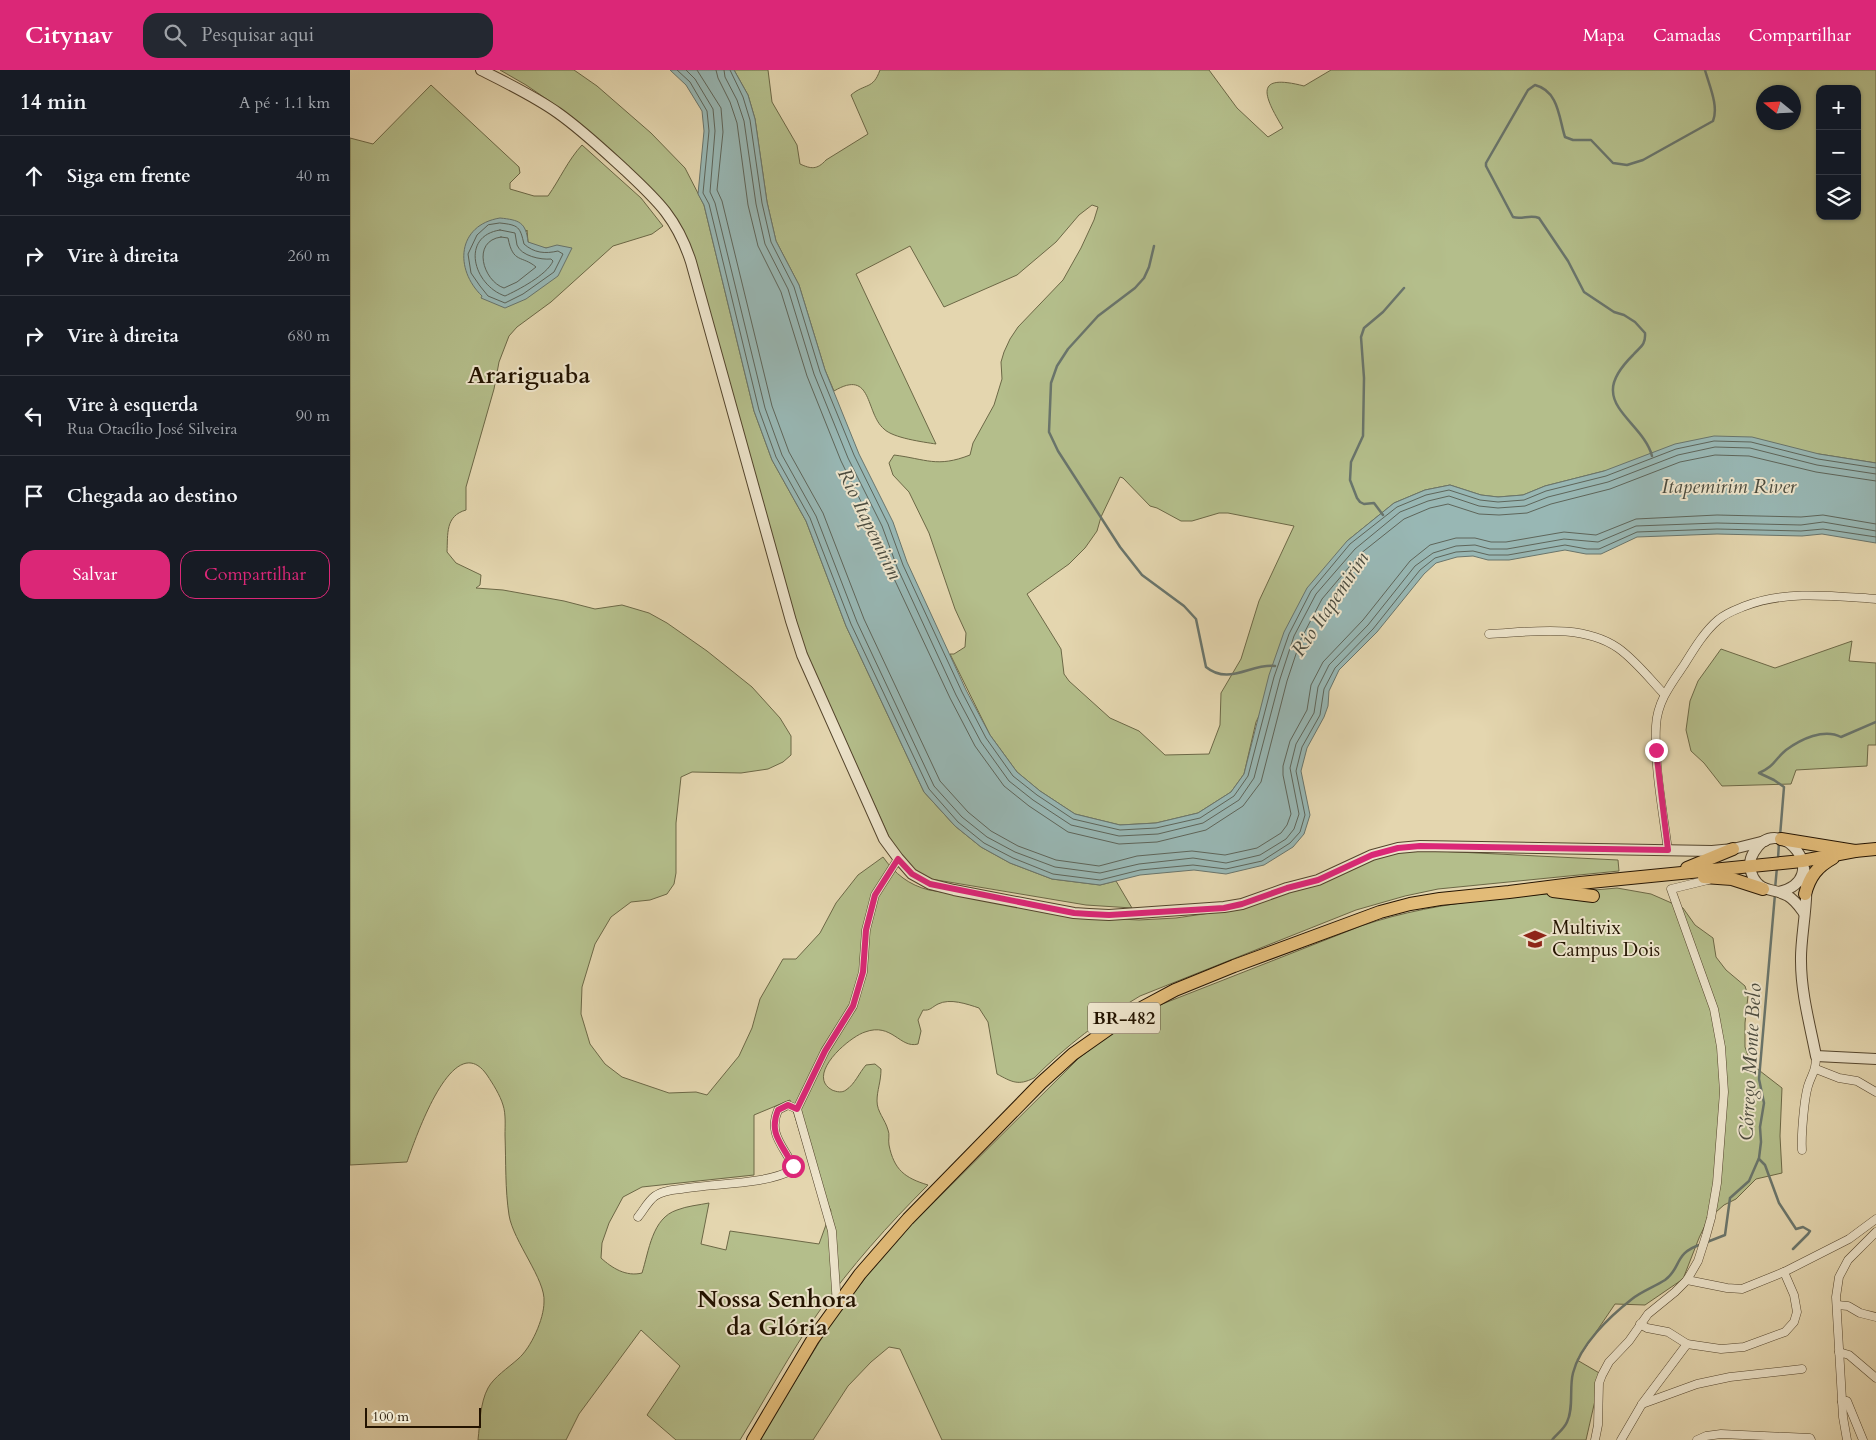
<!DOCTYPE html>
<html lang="pt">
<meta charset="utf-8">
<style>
:root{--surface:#171b24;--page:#242831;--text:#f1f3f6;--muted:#9ea1a6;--line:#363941;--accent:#db2777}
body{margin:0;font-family:Cardo,serif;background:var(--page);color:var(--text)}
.controls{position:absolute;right:15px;top:15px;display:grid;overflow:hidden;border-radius:10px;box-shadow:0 1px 4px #0004}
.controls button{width:45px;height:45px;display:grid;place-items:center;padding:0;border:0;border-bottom:1px solid var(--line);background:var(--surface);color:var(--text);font:25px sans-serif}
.compass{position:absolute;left:1406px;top:15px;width:45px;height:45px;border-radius:50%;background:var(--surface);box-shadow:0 1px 4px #0004;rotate:288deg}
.scale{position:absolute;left:15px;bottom:12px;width:116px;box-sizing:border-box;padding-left:5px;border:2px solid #231300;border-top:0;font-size:14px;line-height:18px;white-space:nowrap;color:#231300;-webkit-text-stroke:4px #ede4cb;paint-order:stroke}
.stop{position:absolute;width:15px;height:15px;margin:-11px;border:4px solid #db2777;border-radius:50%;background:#fff}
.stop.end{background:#db2777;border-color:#fff;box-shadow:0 1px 5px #0008}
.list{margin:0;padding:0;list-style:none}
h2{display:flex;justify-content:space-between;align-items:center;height:65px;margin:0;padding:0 20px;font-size:21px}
h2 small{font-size:16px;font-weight:400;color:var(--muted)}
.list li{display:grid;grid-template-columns:32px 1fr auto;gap:15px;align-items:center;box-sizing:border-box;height:80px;padding:0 20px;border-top:1px solid var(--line)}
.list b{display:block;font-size:19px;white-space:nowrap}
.list p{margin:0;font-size:16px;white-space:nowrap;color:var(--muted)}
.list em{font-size:16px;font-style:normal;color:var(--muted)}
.actions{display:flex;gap:10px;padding:15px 20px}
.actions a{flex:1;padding:11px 0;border:1px solid var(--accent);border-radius:15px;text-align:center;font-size:18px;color:var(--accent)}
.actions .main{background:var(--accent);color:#fff}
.icon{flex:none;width:28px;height:28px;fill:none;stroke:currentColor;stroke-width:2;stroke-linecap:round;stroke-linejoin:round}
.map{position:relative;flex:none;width:1526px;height:1370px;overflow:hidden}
header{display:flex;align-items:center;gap:30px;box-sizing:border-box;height:70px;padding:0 25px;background:var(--accent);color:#fff}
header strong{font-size:24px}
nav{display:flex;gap:28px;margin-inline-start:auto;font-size:18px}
.search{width:350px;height:45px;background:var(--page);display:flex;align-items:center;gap:12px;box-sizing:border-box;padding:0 18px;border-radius:15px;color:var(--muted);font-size:19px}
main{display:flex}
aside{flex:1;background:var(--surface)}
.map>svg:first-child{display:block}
</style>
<header>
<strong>Citynav</strong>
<div class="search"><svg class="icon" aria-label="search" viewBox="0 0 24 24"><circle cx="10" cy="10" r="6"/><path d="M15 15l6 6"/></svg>Pesquisar aqui</div>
<nav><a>Mapa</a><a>Camadas</a><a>Compartilhar</a></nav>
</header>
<main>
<aside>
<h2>14 min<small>A pé · 1.1 km</small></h2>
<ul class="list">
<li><svg class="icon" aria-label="ahead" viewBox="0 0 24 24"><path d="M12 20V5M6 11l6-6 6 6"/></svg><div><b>Siga em frente</b></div><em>40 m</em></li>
<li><svg class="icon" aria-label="right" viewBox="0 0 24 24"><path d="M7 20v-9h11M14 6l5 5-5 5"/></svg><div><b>Vire à direita</b></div><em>260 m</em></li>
<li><svg class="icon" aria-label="right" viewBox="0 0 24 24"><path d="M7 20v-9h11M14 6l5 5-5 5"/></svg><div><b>Vire à direita</b></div><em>680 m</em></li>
<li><svg class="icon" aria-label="left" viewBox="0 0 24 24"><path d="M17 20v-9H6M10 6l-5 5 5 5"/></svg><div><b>Vire à esquerda</b><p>Rua Otacílio José Silveira</p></div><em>90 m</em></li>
<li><svg class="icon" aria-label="arrive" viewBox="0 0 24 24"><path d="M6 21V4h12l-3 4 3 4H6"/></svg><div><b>Chegada ao destino</b></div></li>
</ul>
<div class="actions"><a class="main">Salvar</a><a>Compartilhar</a></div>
</aside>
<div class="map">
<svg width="1526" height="1370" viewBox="0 0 1526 1370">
<rect width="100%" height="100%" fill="#e4d6af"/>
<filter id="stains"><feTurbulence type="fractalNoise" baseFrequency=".004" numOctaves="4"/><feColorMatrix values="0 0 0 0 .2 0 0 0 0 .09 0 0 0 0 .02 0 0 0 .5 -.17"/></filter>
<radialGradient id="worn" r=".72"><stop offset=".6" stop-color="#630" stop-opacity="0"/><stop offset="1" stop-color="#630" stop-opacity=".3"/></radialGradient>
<g fill="#b4be8b" stroke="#6c6846" fill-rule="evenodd">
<polygon points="150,0 224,0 247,16 301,63 335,98 354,135 404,341 422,390 456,451 496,556 574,722 605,756 631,777 660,793 702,809 750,815 766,811 782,838 736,835 581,809 575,807 548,787 449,567 342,190 292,112 201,32 176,15"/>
<path d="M384 0H418L422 32 447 75 450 94C461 99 467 100 476 90L518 64 501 25C515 13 523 20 530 0H859L887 38 918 67 933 58C913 25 904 3 954 16L981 0H1526V393L1469 384 1254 401 1195 416 1173 425 1148 427 1131 425 1100 415 1075 420 1044 433 997 471 906 652 894 704 881 722 848 743 806 753 770 755 725 744 690 721 667 702 640 665 600 584H604L615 577 616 563 605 539 579 463 559 422 543 405 539 393 544 385C576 389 587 398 620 385L623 373 644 335 652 309 651 292 654 282 660 269 668 257 713 210 731 178 744 150 748 137 742 135 729 145 706 172 667 205 594 237 560 176 506 204 586 374C573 372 543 368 534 359 515 343 523 298 484 321L475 300 449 215 426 171 417 132 405 49 398 25ZM1470 19H1507V146H1470ZM1414 22H1444V52H1414ZM770 407 773 408 800 436 807 438 831 451H842L869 443H878L944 456 909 531 891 589 871 623 870 655 859 684 815 685 789 661 760 648 719 611 714 604 711 579 677 524 719 494 735 478 747 461 751 447Z"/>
<path d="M81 15 169 97 170 103 160 113V119L184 126H198C210 109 218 90 232 75L291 128 313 156 302 164 263 176 201 232 167 257 159 266 149 292 144 319 116 417V440C95 446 98 464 97 482L106 493 131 505 130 515 126 518 153 520 214 531 245 539 272 535 299 543 317 553 357 581 402 617 430 648 441 666V685L433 692 418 699 391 703 342 702 331 707 326 753V803L324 814 317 824 300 830 281 832 261 847 245 874 232 917 231 944 240 974 255 994 272 1007 319 1023 346 1022 357 1025 389 986 402 958 410 929 433 889H446L470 863 486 833 508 805 533 787C545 804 559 815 579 820L752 848 789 850 826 848 881 840 1036 784 1067 780 1268 790 1269 801 1088 819 1055 826 1006 840 790 926C751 949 716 976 684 1008 668 1016 662 1012 647 1004L638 952 629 938C617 934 600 928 588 934 582 937 580 941 573 940L568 950 571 961 568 974C550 979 542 952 515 962 499 967 455 1005 482 1020 487 1022 492 1023 496 1020 505 1014 509 1003 516 995L525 994 531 999C531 1012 527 1020 527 1031 527 1042 535 1049 538 1060 540 1064 538 1070 539 1075 544 1100 555 1108 578 1115 538 1155 501 1196 468 1243 440 1283 416 1328 390 1370H326L297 1345 330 1296 291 1260 229 1344 216 1370H128C130 1353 130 1333 138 1318 144 1307 158 1298 168 1289 181 1278 194 1249 194 1232 196 1210 163 1171 159 1145 155 1119 156 1092 155 1065 155 1056 156 1044 153 1035 150 1025 143 1014 137 1005 103 956 65 1070 57 1092L0 1095V68L23 74ZM177 160 178 172C183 175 189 178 195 178 204 179 205 174 216 178L133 226ZM440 1030 460 1096 481 1141 469 1174 380 1161 376 1180 351 1174 359 1133C349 1135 337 1136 327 1140 302 1148 299 1181 292 1203 276 1207 262 1198 251 1188L252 1173 259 1153 273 1127 292 1117 404 1105V1045Z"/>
<polygon points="1502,571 1499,591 1526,593 1526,675 1518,675 1517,696 1446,700 1441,714 1372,716 1354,693 1341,681 1336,660 1340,631 1348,611 1371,579 1425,598"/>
<path d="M1267 818 1301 824 1333 838 1345 855 1363 868 1366 887 1376 900 1395 916 1398 926 1395 953V977L1401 994 1432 1018 1430 1066 1432 1103 1406 1109 1386 1129 1374 1135 1358 1149 1349 1168 1333 1209 1295 1235 1265 1234 1227 1290 1251 1304 1236 1370H592L550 1279 539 1277 521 1292 498 1316 463 1370H409L481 1253 526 1194 559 1157 729 988 759 965 797 940 1011 856C1093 828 1182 826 1267 818Z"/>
</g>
<g fill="#98b7b4" stroke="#69756c">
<polygon points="320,0 384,0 398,25 405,49 417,132 426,171 449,215 475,300 509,384 543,452 557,492 616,620 640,665 667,702 690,721 725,744 770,755 806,753 848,743 881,722 894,704 919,605 934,562 957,518 997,471 1044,433 1075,420 1100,415 1131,425 1148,427 1173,425 1195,416 1254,401 1325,374 1364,366 1402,367 1469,384 1526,393 1526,473 1472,464 1452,466 1367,464 1287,467 1251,484 1236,484 1215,480 1159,490 1138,490 1123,486 1107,487 1086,493 1074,504 1027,562 989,600 979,621 978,636 974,647 957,678 951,701 960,745 954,764 943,777 914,795 876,804 844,800 790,805 750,815 702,809 660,793 631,777 605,756 574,722 496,556 456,451 422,390 404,341 354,135 348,124 354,61 352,41 336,15"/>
<path d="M150 148C169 150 176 152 178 172L196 178 207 175 222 178 208 206 176 229 155 238 131 228 132 226C104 199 107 155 150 148Z"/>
</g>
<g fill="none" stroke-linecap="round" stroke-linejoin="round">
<g stroke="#5e655a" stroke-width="1">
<polyline points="327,0 340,12 357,41 359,61 353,123 359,134 409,340 426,387 460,448 501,554 579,719 608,752 634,773 663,788 703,804 750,810 790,800 843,795 876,799 912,791 940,773 950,762 955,745 946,701 952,677 970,645 974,619 985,598 1023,559 1070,500 1085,488 1106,482 1123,481 1139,485 1158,485 1215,475 1237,479 1249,479 1287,462 1367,459 1451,461 1473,459 1526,467"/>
<polyline points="336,0 345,9 363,39 365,61 360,122 365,133 415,338 432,385 466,446 507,552 584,716 612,747 637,767 665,782 705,797 750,803 789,794 843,788 876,793 910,785 936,769 944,759 949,744 940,698 946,674 964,643 968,617 979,595 1018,555 1065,496 1083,483 1106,476 1125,475 1140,479 1157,479 1214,469 1248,472 1286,456 1367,453 1451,455 1473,452 1526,461"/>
<polyline points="347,0 371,38 373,62 367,120 372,131 422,336 439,382 473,443 514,549 590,711 618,742 641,761 668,776 706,790 749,796 787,786 842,781 875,785 907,778 931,763 937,755 941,744 933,705 933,696 940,671 957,640 961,615 973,592 1013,550 1060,491 1080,475 1106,468 1125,468 1141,472 1156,472 1214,462 1246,465 1286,449 1367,445 1451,447 1473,445 1526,454"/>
<polyline points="366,0 368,8 380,32 387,53 398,135 408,176 431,222 457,306 491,391 525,460 540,500 600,628 625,676 654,716 679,736 718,762 769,774 807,772 856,760 893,736 911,712 937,611 951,569 972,529 1010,484 1054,449 1080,438 1098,434 1129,444 1149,445 1177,443 1201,434 1260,419 1330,392 1365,385 1399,386 1466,402 1526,411"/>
<polyline points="374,0 375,7 387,30 394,51 406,134 415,174 438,219 464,304 498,388 532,456 547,497 606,625 631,672 659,711 683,730 721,755 769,766 808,764 853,753 889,730 904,708 930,609 944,566 966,524 1005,479 1050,442 1078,431 1099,426 1129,436 1148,438 1175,436 1198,427 1258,412 1328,385 1365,377 1400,378 1467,395 1526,404"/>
<polyline points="380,0 393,27 400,50 412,133 421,172 444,217 470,302 504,385 538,454 553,495 612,622 636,668 663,706 687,725 723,749 770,760 806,758 850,748 884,726 898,706 924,607 939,564 961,521 1000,474 1047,437 1076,425 1099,420 1130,430 1148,432 1174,430 1196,421 1256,406 1326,379 1364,371 1401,372 1468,389 1526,398"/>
<path d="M150 153C169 155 170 157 174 174 184 183 195 184 208 181L213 184 204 202 173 224 155 233 138 226 130 216 121 203 118 184 127 165 138 155Z"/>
<path d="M150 160 165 163C166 167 166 171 167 175 171 186 191 190 201 189L203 191C197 205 168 220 155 226 123 215 110 166 150 160Z"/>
<path d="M151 167 158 168C163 194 172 185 186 197L167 212 154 218C133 211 121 171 151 167Z"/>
</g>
<g stroke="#69756c" stroke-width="2.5">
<path d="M804 176 799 197 794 208 785 218 748 246 718 279 707 296 701 313 699 362 708 381 770 477 792 505 834 536 846 549 856 597C879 616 901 593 925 596"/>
<path d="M1302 386C1296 361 1263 343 1263 321 1262 308 1274 294 1283 285 1290 277 1296 275 1295 263L1285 252 1274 245 1264 242 1234 222 1218 191 1189 148C1180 144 1172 150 1163 147L1136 96V93L1178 20 1185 15C1209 21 1209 49 1215 67L1223 70H1241L1263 93 1277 95 1293 90 1363 51C1369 36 1359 15 1355 0"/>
<polyline points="1033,445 1024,433 1014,434 1010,432 1007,428 1000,410 1001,392 1013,366 1014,308 1011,267 1014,258 1033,242 1054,218"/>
<path d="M1430 766 1434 717 1424 710 1409 703C1425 696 1424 690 1436 680 1451 669 1474 658 1491 667L1526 652"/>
<polyline points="1428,789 1429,772"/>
<polyline points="1425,819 1427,797"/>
<polyline points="1409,1089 1415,1095 1429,1133 1446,1159 1453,1157 1460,1161 1458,1164 1443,1179"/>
<polyline points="1357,1172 1375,1165 1380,1128 1399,1111 1409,1088 1411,1072 1410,1057 1414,1033 1409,1009 1425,824"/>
<path d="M1202 1370C1207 1364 1214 1359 1217 1352 1224 1338 1219 1318 1223 1303 1230 1275 1259 1247 1282 1229 1292 1221 1304 1217 1315 1210 1332 1198 1323 1183 1352 1174"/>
</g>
<g stroke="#53442c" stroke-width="9">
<g id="minor">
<path d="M1139 564C1180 562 1232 553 1268 578 1285 590 1299 608 1314 624"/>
<path d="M1318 781C1313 741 1304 696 1306 656 1307 632 1321 614 1334 595 1344 579 1354 562 1368 550 1376 543 1385 540 1395 536 1437 520 1482 526 1526 529"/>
<polyline points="1466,999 1489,1008 1507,1011 1526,1022"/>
<polyline points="447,1039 475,981 503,936 513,902 516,860 525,825 548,789"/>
<path d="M1452 1080C1451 1067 1454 1029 1458 1016 1462 1003 1466 1002 1466 986"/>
<path d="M288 1147C293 1141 298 1131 305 1126 312 1121 322 1120 331 1119 363 1113 415 1115 442 1100L443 1096C433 1075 418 1064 428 1040L438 1035 447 1039 482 1161 487 1235"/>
<polyline points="1337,1210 1377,1218 1392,1219 1434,1202 1499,1169 1526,1149"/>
<polyline points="1487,1235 1498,1236 1510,1243 1526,1247"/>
<polyline points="1290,1254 1297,1258 1318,1262 1337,1274 1371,1279 1394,1277 1435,1262 1444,1252 1447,1242 1444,1225 1434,1202"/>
<polyline points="1489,1282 1499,1285 1526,1308"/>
<polyline points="1492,1332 1497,1331 1513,1370"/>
<polyline points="1292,1334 1347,1314 1380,1307 1452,1299"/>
<polyline points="1245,1370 1248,1355 1249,1313 1252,1305 1259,1292 1279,1271 1298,1244 1325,1222 1337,1210 1348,1191 1356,1166 1361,1148 1367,1113 1374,1022 1371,977 1364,939 1321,819 1358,810"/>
<polyline points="1271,1370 1292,1334 1337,1274"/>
<polyline points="1347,1370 1356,1366 1371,1364 1460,1368 1461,1370"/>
<polyline points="1497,1370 1493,1347 1486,1227 1489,1207 1498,1190 1526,1162"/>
</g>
</g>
<g stroke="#53442c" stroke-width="12">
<g id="tertiary">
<path d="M131 0C157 13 184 26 208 43 232 60 253 80 275 100 307 130 327 148 341 192L441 551 452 585 534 769 548 788 562 804 580 814 604 820 724 843 739 844 759 845 874 837 892 834 937 818 968 810 1022 785 1048 778 1070 776 1362 781 1383 779 1415 771"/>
<path d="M1453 795C1462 818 1450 865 1451 891 1451 923 1460 955 1466 986L1526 989"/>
<path d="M1429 822C1485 808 1429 739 1404 782 1399 789 1399 799 1403 807 1411 823 1425 818 1438 826 1445 830 1449 836 1454 843"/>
</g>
</g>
<g stroke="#231300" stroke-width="14">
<g id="trunk">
<polyline points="1431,769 1505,781 1526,779"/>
<polyline points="1337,798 1383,779"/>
<polyline points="1354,807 1382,809 1413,819"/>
<polyline points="1203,821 1243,826"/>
<path d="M1455 824C1460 806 1467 797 1483 788"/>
<polyline points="403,1370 463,1269 510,1204 558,1149 691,1013 723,984 777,946 795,936 825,920 884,896 1030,842 1060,834 1090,829 1159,822 1230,813 1452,791 1505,781"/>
</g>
</g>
<use href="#minor" stroke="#ede4cb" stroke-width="8"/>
<use href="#tertiary" stroke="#ede4cb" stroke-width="10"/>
<use href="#trunk" stroke="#e2bb78" stroke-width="12"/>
</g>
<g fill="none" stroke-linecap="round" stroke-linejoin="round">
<path stroke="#db2777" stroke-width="6" d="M443 1096C433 1074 418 1065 428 1040L438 1035 447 1039 475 981 503 936 513 902 516 860 525 825 548 789 562 804 580 814 724 843 739 844 759 845 874 838 892 834 937 818 968 810 1022 785 1048 778 1070 776 1318 780 1306 680"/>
</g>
<defs>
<g id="university-bare" transform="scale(1.725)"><path d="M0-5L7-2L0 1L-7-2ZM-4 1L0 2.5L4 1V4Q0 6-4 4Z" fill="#8f2418" stroke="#ede4cb" stroke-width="2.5" paint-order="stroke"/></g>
</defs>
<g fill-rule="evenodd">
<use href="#university-bare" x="1185" y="869"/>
</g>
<g text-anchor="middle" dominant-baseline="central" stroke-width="4" stroke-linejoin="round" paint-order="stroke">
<rect fill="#ede4cb" stroke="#60523d" stroke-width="1" x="738" y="932.5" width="72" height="31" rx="4"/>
<g font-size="18" font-weight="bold" fill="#231300">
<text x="774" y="948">BR-482</text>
</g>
<g font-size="19" fill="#231300" stroke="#ede4cb" text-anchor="start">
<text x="1202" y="858">Multivix<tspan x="1202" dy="22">Campus Dois</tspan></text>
</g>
<g font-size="20" font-style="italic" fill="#4c4c3f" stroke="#ede4cb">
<text x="1379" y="416">Itapemirim River</text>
<text transform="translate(520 454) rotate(64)">Rio Itapemirim</text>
<text transform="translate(980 534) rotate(-56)">Rio Itapemirim</text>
<text transform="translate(1400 992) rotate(-87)">Córrego Monte Belo</text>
</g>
<g font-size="24" font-weight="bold" fill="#231300" stroke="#ede4cb">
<text x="179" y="305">Arariguaba</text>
<text x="427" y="1229">Nossa Senhora<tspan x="427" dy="28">da Glória</tspan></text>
</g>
</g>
<rect width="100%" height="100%" filter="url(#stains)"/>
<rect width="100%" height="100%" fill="url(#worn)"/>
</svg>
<div class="controls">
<button>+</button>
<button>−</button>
<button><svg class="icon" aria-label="layers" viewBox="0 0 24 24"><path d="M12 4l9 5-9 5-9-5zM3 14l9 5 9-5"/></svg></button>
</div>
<svg class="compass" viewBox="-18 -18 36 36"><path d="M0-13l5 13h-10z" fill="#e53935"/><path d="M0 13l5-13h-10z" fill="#9ea1a6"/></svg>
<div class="scale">100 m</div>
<div class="stop" style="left:443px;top:1096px"></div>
<div class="stop end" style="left:1306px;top:680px"></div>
</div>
</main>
